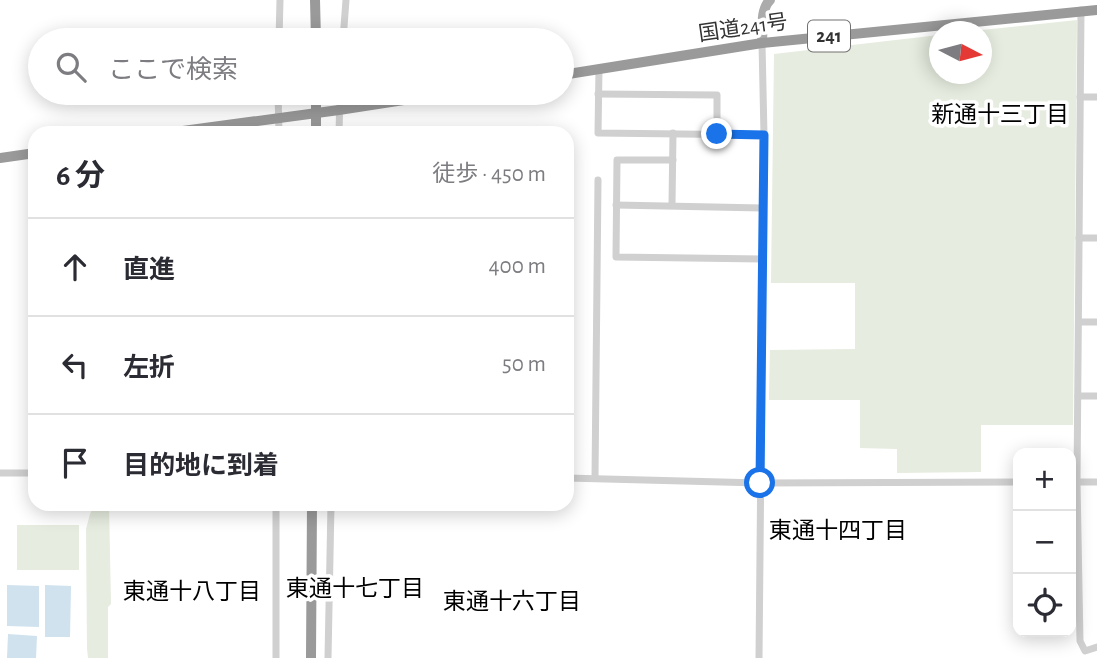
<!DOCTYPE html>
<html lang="ja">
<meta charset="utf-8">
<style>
:root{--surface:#fff;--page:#f2f2f3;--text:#2b2b33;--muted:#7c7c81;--line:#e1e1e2}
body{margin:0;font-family:"Alegreya Sans","Noto Sans JP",sans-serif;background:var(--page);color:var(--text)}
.controls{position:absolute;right:21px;bottom:21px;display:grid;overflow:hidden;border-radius:14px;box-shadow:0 4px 18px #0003}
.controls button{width:63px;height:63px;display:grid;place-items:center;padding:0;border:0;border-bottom:2px solid var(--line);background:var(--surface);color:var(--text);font:35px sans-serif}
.compass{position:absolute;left:929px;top:21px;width:63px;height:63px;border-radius:50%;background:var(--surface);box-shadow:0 4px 18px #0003;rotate:96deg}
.stop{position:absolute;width:21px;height:21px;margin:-16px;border:5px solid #1a73e8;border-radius:50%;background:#fff}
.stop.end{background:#1a73e8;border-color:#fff;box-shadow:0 2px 7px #0008}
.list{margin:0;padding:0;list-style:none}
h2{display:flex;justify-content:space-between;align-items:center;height:91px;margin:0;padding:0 28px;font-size:30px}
h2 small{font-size:23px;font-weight:400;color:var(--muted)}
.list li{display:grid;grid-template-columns:46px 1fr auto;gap:21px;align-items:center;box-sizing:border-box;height:98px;padding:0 28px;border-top:2px solid var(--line)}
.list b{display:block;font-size:26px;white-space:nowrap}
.list em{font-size:23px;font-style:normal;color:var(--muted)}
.icon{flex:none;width:38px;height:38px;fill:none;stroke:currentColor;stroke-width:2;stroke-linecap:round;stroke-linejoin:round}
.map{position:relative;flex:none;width:1097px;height:658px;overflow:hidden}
.search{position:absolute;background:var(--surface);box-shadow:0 4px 18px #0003;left:28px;top:28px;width:546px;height:77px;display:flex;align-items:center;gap:18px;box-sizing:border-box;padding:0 24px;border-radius:38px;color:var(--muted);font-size:26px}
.panel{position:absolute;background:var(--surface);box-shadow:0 4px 18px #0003;left:28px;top:126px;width:546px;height:385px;border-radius:21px}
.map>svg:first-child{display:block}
</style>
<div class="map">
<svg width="1097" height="658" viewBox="0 0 1097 658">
<rect width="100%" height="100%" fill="#fff"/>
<g fill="#e6ecdf">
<polygon points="1077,20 1073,425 981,425 981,472 897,473 897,449 860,448 860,400 769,400 770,350 855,349 855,283 771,283 774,54 939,35 940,74 982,74 982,32 972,31"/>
<polygon points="95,504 109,504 111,604 108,607 108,658 88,658 87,648 86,529 90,514"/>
<rect x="17" y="525" width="62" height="45"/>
</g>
<g fill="#cfe2ee">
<polygon points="7,585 39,586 39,627 7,626"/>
<polygon points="45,585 71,586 70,637 45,637"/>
<polygon points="8,634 37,636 36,658 7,658"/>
</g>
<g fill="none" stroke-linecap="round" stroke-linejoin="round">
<g stroke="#d0d0d0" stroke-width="7">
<polyline points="1081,10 1077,482 1080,641 1085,651 1097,647"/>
<polyline points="279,40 280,0"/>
<polyline points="343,40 346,0"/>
<polyline points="599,69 598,133 764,135"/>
<polyline points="278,93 279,133"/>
<polyline points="598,94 717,95 717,134"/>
<polyline points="1080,97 1097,97"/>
<polyline points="339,133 340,93"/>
<polyline points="673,160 617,160 616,257 762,259"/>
<polyline points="616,205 762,208"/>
<polyline points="672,205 673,133"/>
<polyline points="1079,238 1097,238"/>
<polyline points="1079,322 1097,322"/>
<polyline points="1078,396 1097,396"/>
<polyline points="0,473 35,473"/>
<polyline points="567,478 760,483 1018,482"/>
<polyline points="595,478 598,180"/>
<polyline points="1071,482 1097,482"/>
<polyline points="276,658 276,504"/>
<polyline points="328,658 331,504"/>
<polyline points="759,658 764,135 762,43"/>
</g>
<path stroke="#ababab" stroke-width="10" d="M762 43C763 29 760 10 770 0"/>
<g stroke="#9a9a9a" stroke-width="10">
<polyline points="315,0 316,40"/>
<polyline points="562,75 762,43 1097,10"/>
<polyline points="168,133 339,110 449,93"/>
<polyline points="0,158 35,153"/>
<polyline points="311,658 312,504"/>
</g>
<polyline stroke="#9a9a9a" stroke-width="10" points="316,128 316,93"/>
</g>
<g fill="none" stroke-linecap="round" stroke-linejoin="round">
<polyline stroke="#1a73e8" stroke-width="9" points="717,134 764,135 760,483"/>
</g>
<g text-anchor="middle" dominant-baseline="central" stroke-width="7" stroke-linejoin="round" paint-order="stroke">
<rect fill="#fff" stroke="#707070" stroke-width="2" x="808" y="20.5" width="42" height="31" rx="5"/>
<g font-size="19" font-weight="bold" fill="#333">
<text x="829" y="36">241</text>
</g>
<g font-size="21" fill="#333" stroke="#fff">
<text transform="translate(743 28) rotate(-8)">国道241号</text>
</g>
<g font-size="23" fill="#000" stroke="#fff">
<text x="1000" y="115">新通十三丁目</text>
<text x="838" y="531">東通十四丁目</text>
<text x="355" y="589">東通十七丁目</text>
<text x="192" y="592">東通十八丁目</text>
<text x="512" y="602">東通十六丁目</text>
</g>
</g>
</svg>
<div class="controls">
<button>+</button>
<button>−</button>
<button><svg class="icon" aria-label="locate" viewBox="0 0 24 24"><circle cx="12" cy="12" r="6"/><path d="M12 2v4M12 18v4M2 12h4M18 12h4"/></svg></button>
</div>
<svg class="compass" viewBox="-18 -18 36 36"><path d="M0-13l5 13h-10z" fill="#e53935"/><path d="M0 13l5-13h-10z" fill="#7c7c81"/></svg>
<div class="stop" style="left:760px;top:483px"></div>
<div class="stop end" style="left:717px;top:134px"></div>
<div class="search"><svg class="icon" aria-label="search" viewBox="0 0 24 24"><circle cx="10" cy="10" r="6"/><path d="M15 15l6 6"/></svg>ここで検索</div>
<section class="panel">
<h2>6 分<small>徒歩 · 450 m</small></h2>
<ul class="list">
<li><svg class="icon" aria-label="ahead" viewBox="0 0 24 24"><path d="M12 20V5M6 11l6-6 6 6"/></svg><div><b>直進</b></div><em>400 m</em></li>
<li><svg class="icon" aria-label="left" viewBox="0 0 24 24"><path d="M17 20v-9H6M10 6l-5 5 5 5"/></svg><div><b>左折</b></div><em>50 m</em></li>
<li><svg class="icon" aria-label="arrive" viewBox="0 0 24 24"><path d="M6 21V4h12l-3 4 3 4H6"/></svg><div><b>目的地に到着</b></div></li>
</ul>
</section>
</div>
